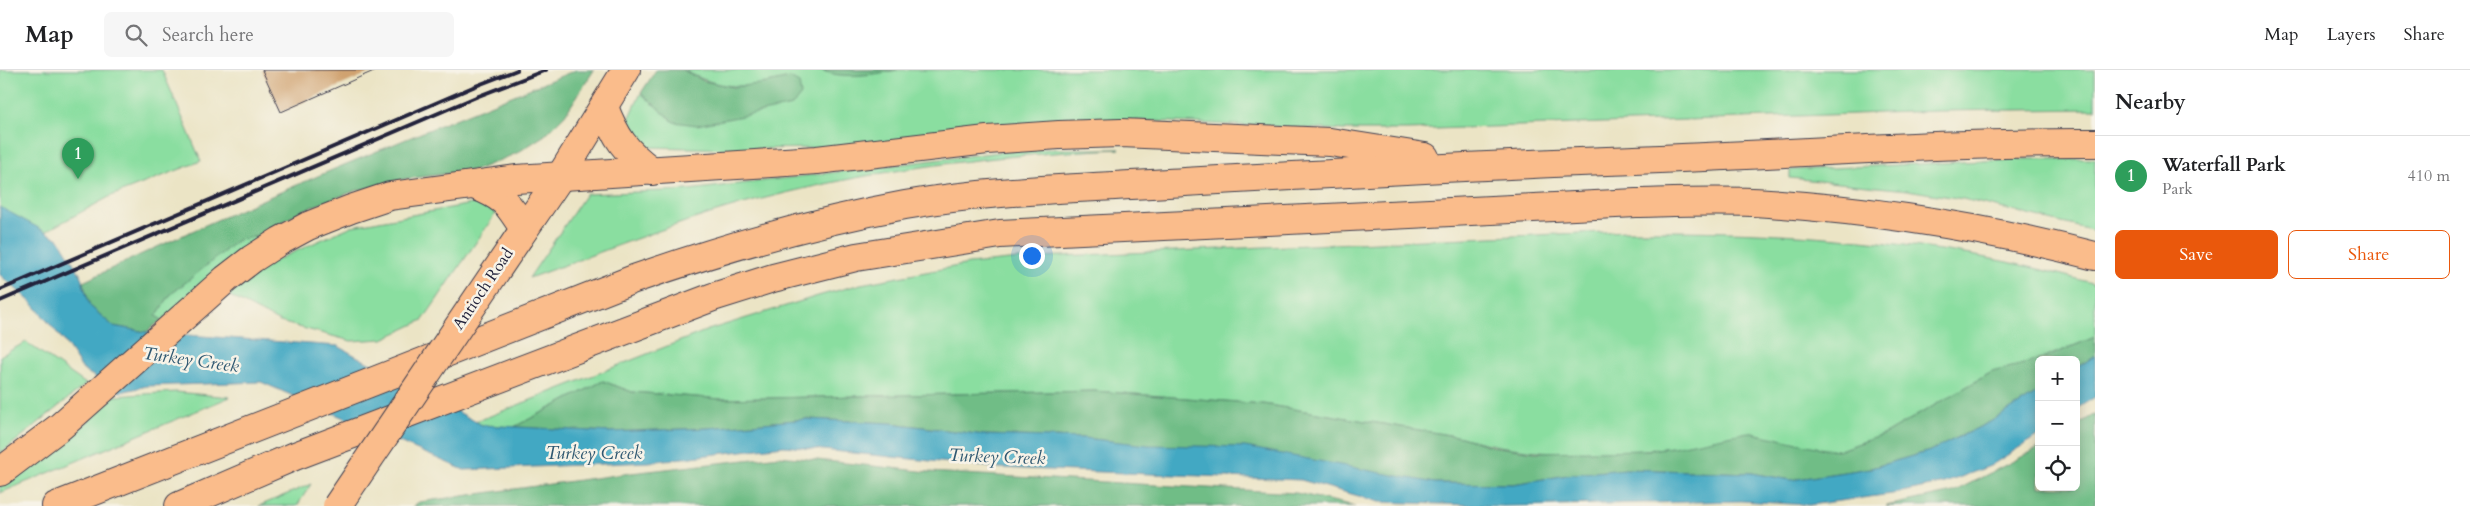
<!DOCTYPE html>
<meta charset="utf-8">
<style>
:root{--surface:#fff;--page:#f6f6f6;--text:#202124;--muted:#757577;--line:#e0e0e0;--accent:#ea580c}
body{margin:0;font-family:Cardo,serif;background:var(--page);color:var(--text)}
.controls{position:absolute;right:15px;bottom:15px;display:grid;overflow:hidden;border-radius:8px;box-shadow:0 2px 12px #0003}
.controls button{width:45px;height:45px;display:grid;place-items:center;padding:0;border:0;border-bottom:1px solid var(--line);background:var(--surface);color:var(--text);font:25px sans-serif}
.you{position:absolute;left:1031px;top:185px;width:18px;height:18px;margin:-12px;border:4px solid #fff;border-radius:50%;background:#1a73e8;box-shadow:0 0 0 8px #1a73e833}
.badge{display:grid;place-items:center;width:32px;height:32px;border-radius:50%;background:var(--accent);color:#fff;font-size:16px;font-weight:700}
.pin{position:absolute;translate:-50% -41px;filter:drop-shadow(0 1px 2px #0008)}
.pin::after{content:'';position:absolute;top:26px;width:18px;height:15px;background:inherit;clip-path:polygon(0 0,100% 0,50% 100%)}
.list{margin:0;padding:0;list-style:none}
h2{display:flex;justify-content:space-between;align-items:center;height:65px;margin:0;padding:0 20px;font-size:21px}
h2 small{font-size:16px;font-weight:400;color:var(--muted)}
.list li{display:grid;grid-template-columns:32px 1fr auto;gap:15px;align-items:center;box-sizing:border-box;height:80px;padding:0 20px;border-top:1px solid var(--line)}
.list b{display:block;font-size:19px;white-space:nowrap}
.list p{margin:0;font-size:16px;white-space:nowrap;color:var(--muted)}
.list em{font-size:16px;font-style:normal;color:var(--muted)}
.actions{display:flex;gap:10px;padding:15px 20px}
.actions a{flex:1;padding:11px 0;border:1px solid var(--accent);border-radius:8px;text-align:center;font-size:18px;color:var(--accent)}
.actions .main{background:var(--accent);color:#fff}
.icon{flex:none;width:28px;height:28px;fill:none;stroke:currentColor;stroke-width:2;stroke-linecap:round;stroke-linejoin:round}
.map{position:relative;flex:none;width:2095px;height:436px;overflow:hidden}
header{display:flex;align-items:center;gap:30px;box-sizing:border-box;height:70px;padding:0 25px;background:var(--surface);border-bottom:1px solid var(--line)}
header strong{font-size:24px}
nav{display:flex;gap:28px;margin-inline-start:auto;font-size:18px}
.search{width:350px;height:45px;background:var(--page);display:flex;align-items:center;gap:12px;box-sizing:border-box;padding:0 18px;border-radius:8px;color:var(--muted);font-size:19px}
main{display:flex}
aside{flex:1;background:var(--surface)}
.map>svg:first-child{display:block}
</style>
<header>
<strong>Map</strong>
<div class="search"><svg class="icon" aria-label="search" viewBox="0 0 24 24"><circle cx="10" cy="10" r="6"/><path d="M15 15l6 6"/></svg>Search here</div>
<nav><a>Map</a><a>Layers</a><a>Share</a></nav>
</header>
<main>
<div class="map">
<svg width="2095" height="436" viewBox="0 0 2095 436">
<rect width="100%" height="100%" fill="#f7f3e8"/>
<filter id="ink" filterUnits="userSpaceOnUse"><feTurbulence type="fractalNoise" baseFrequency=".02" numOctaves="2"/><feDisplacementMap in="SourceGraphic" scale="10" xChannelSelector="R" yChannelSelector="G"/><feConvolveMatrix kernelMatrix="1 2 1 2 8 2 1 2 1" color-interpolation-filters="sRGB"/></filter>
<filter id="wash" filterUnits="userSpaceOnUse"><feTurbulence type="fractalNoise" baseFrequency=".0096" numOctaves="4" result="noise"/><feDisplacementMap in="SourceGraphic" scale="20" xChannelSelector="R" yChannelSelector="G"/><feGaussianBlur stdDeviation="1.12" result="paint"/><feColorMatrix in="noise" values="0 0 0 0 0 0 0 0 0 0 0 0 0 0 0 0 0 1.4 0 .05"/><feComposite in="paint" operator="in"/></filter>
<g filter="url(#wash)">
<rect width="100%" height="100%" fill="#ebe4c5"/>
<g fill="#8adea0" stroke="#56806e">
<polygon points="0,0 162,0 201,91 111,126 0,186"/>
<path d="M683 0H2095V39L1937 41 1407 60H1343L1131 50 833 78 736 79 646 77 634 69 637 67 629 49 641 23 674 52 790 8C747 19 723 21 683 0Z"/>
<path d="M1025 79H1120C992 85 863 100 740 135 669 155 599 183 529 208L586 124 689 120Z"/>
<polygon points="2026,89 2095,89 2095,161 1963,129 1907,120 1790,108 1790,100"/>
<polygon points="477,133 496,143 423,250 383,269 351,271 280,252 228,225 274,191 352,156"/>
<path d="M1627 161C1787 160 1941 169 2095 214V267L2027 295 1992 302 1885 364 1840 380 1673 377C1603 385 1529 387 1461 367L1263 334 1095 321 721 329 632 322 603 311 514 357 482 355 475 352 708 260 818 226 861 214 969 194 1039 187Z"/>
<polygon points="259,166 162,250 156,246 170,225 238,170"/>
<polygon points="26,272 86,314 0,384 0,286"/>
<polygon points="176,322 230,327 0,423 0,414 66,372 114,326"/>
<polygon points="311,414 297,436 259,436"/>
</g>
<g fill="#6fbd86" stroke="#487060">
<path d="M576 0H594L565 45 545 65 517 83 476 100 405 109 355 121 303 140 259 166 238 170 170 225 156 246 162 250 146 262 113 256 90 236 83 212C244 134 410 67 576 0Z"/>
<polygon points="656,0 683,0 704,11 733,17 767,13 790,8 799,13 801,25 792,36 697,55 674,52 641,23"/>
<path d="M822 0H897C879 4 838 10 822 0Z"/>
<polygon points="2095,267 2095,286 2076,298 2076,290 2039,290"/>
<polygon points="2039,290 2039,322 1990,352 1930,381 1871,398 1791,410 1752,403 1626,399 1574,404 1513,414 1435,413 1380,404 1084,368 985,365 891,353 807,349 708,358 610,362 514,357 603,311 632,322 721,329 1095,321 1263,334 1461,367 1491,376 1535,382 1648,380 1673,377 1748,362 1825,379 1840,380 1885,364 1992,302"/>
<polygon points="2095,344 2095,436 1886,436 1953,422 2039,378 2039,417 2076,417 2076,356"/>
<polygon points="780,386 929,402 1296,423 1355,436 413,436 419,432 631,403"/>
</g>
<g fill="#43a8c3" stroke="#32657f">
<polygon points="0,137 59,169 80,204 90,236 113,256 146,262 338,276 482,355 610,362 708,358 807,349 891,353 985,365 1084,368 1148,375 1245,377 1435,413 1513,414 1574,404 1626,399 1752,403 1791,410 1871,398 1930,381 1990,352 2039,322 2039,365 1990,396 1945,413 1892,424 1809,435 1741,431 1503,436 1380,432 1301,410 999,398 784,376 649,392 464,400 261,312 147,316 121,322 83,300 64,271 32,233 0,205"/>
<polygon points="2095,286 2095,327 2076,339 2076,298"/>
</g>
<g id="blocks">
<polygon fill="#d0a270" points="262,0 376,0 281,42"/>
</g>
</g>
<g filter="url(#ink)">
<use href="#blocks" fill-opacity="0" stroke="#403f50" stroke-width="1"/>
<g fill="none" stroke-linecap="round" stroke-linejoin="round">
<g stroke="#403f50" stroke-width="30">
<polyline id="major" points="519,167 560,107 626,0"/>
</g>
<g stroke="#403f50" stroke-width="30">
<g id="highway">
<path d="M604 37C616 68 625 81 652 101"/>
<path d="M474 115C504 127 507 132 524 159"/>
<polyline points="0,402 61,356 226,209 252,189 280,171 308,156 351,139 390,126 516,109 817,90 987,70 1059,65 1121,63 1330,72 1425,87"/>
<path d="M56 436 634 209C723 178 812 152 905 135 997 119 1092 118 1185 112 1326 104 1466 96 1607 91 1769 86 1932 72 2095 73"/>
<path d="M179 436 295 386 713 227 773 208 856 187 1000 164 1636 133C1680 132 1725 130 1769 133 1880 141 1988 158 2095 186"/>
</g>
</g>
<use href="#major" stroke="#fabc8b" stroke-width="28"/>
<use href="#highway" stroke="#fabc8b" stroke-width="28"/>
<g stroke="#22223b" stroke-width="4">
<polyline points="0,220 473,17 517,0"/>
<polyline points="0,231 476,27 546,0"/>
</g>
<g stroke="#403f50" stroke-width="30" stroke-linecap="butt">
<polyline id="major-bridge" points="337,436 519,167"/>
</g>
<use href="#major-bridge" stroke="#fabc8b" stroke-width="28"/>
</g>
</g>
<g text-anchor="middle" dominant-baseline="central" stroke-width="5" stroke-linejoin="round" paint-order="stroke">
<g font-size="16" fill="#22223b" stroke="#f7f3e8">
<text transform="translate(483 219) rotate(-56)">Antioch Road</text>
</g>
<g font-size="18" font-style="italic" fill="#2f5871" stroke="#f7f3e8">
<text transform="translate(191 290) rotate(8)">Turkey Creek</text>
<text x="594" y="383">Turkey Creek</text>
<text transform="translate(997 387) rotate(2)">Turkey Creek</text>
</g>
</g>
</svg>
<div class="controls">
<button>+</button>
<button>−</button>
<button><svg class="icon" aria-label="locate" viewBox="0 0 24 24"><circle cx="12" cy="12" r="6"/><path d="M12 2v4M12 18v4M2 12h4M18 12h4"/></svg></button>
</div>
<div class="you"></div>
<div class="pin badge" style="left:78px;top:109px;background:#2e9e5b">1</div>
</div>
<aside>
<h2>Nearby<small></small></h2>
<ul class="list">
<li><span class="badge" style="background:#2e9e5b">1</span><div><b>Waterfall Park</b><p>Park</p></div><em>410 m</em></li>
</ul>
<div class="actions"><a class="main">Save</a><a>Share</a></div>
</aside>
</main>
